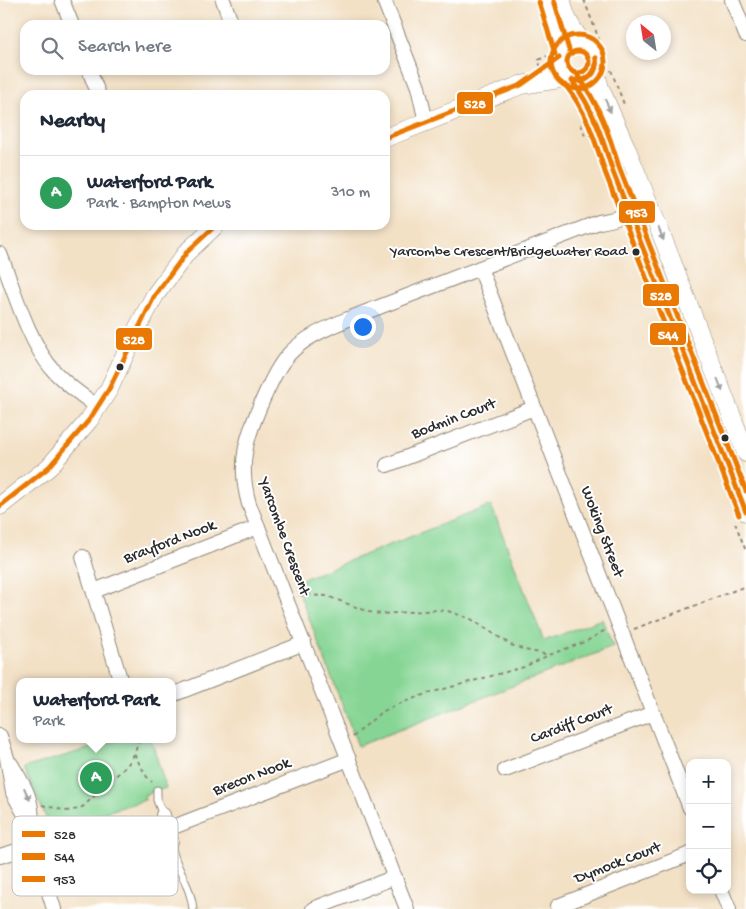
<!DOCTYPE html>
<meta charset="utf-8">
<style>
:root{--surface:#fff;--page:#f6f6f7;--text:#1f2937;--muted:#747a83;--line:#e0e1e3;--accent:#0b8043}
body{margin:0;font-family:"Gochi Hand",sans-serif;background:var(--page);color:var(--text)}
.controls{position:absolute;right:15px;bottom:15px;display:grid;overflow:hidden;border-radius:10px;box-shadow:0 2px 8px #0003}
.controls button{width:45px;height:45px;display:grid;place-items:center;padding:0;border:0;border-bottom:1px solid var(--line);background:var(--surface);color:var(--text);font:25px sans-serif}
.compass{position:absolute;left:626px;top:15px;width:45px;height:45px;border-radius:50%;background:var(--surface);box-shadow:0 2px 8px #0003;rotate:330deg}
.you{position:absolute;left:362px;top:326px;width:18px;height:18px;margin:-12px;border:4px solid #fff;border-radius:50%;background:#1a73e8;box-shadow:0 0 0 8px #1a73e833}
.badge{display:grid;place-items:center;width:32px;height:32px;border-radius:50%;background:var(--accent);color:#fff;font-size:16px;font-weight:700}
.pin{position:absolute;translate:-50% -50%;border:2px solid #fff;box-shadow:0 1px 5px #0006}
.popup{position:absolute;left:16px;top:678px;width:160px;height:65px;box-sizing:border-box;display:grid;place-content:center;border-radius:10px;background:var(--surface);filter:drop-shadow(0 1px 4px #0005);font-size:16px;white-space:nowrap;color:var(--muted)}
.popup b{font-size:19px;color:var(--text)}
.popup::after{content:'';position:absolute;left:50%;top:100%;margin-left:-10px;border:10px solid transparent;border-top-color:var(--surface)}
.list{margin:0;padding:0;list-style:none}
h2{display:flex;justify-content:space-between;align-items:center;height:65px;margin:0;padding:0 20px;font-size:21px}
h2 small{font-size:16px;font-weight:400;color:var(--muted)}
.list li{display:grid;grid-template-columns:32px 1fr auto;gap:15px;align-items:center;box-sizing:border-box;height:75px;padding:0 20px;border-top:1px solid var(--line)}
.list b{display:block;font-size:19px;white-space:nowrap}
.list p{margin:0;font-size:16px;white-space:nowrap;color:var(--muted)}
.list em{font-size:16px;font-style:normal;color:var(--muted)}
.icon{flex:none;width:28px;height:28px;fill:none;stroke:currentColor;stroke-width:2;stroke-linecap:round;stroke-linejoin:round}
.map{position:relative;flex:none;width:746px;height:909px;overflow:hidden}
.search{position:absolute;background:var(--surface);box-shadow:0 2px 8px #0003;left:20px;top:20px;width:370px;height:55px;display:flex;align-items:center;gap:12px;box-sizing:border-box;padding:0 18px;border-radius:15px;color:var(--muted);font-size:19px}
.panel{position:absolute;background:var(--surface);box-shadow:0 2px 8px #0003;left:20px;top:90px;width:370px;height:140px;border-radius:15px}
.map>svg:first-child{display:block}
</style>
<div class="map">
<svg width="746" height="909" viewBox="0 0 746 909">
<rect width="100%" height="100%" fill="#fff"/>
<filter id="ink" filterUnits="userSpaceOnUse"><feTurbulence type="fractalNoise" baseFrequency=".02" numOctaves="2"/><feDisplacementMap in="SourceGraphic" scale="10" xChannelSelector="R" yChannelSelector="G"/><feConvolveMatrix kernelMatrix="1 2 1 2 8 2 1 2 1" color-interpolation-filters="sRGB"/></filter>
<filter id="wash" filterUnits="userSpaceOnUse"><feTurbulence type="fractalNoise" baseFrequency=".0096" numOctaves="4" result="noise"/><feDisplacementMap in="SourceGraphic" scale="20" xChannelSelector="R" yChannelSelector="G"/><feGaussianBlur stdDeviation="1.12" result="paint"/><feColorMatrix in="noise" values="0 0 0 0 0 0 0 0 0 0 0 0 0 0 0 0 0 1.4 0 .05"/><feComposite in="paint" operator="in"/></filter>
<g filter="url(#wash)">
<rect width="100%" height="100%" fill="#f3e1c6"/>
<g fill="#86d594" stroke="#588060">
<polygon points="491,505 544,641 602,619 613,647 358,746 295,582"/>
<polygon points="121,739 151,739 166,788 144,795 145,800 51,829 24,768"/>
</g>
</g>
<g filter="url(#ink)">
<g fill="none" stroke-linecap="round" stroke-linejoin="round">
<g stroke="#8f8678" stroke-width="9">
<g id="service">
<polyline points="157,790 157,800 163,815"/>
<path d="M171 841C173 866 191 884 193 909"/>
</g>
</g>
<g stroke="#8f8678" stroke-width="16">
<g id="minor">
<polyline points="62,0 72,25"/>
<polyline points="223,0 232,25"/>
<polyline points="384,0 418,87 426,122"/>
<polyline points="732,0 746,35"/>
<polyline points="89,70 99,95"/>
<path d="M0 254C14 290 28 341 53 370 66 385 83 396 98 407"/>
<polyline points="480,268 690,808"/>
<polyline points="387,465 534,408"/>
<polyline points="83,557 121,682"/>
<polyline points="94,591 258,527"/>
<polyline points="172,695 304,643"/>
<polyline points="0,736 7,758 13,793 25,815 54,909"/>
<path d="M11 764C25 788 32 796 32 825"/>
<polyline points="505,770 653,713"/>
<polyline points="163,815 171,841"/>
<polyline points="168,829 349,759"/>
<polyline points="0,856 34,846"/>
<polyline points="721,890 729,909"/>
<polyline points="558,906 690,854"/>
<polyline points="313,909 395,877"/>
<path d="M407 909 249 504C237 462 247 435 264 397 271 382 278 366 289 354 305 337 327 328 348 319L599 222C612 220 634 216 637 200 639 195 634 186 632 180"/>
</g>
</g>
<g stroke="#8f8678" stroke-width="19">
<g id="tertiary">
<polyline points="546,0 556,30 562,52"/>
<path d="M562 0C564 17 573 30 583 44"/>
<circle cx="578" cy="62" r="19"/>
<polyline points="595,70 600,88 625,145 662,236 746,453"/>
<path d="M572 81C596 109 601 135 612 169L746 512"/>
<polyline points="385,138 521,85 566,78"/>
<polyline points="0,506 49,467 89,420 109,389 136,331 155,295 187,252 216,225"/>
</g>
</g>
<g stroke="#8f8678" stroke-width="2" stroke-dasharray="4 4" stroke-linecap="butt">
<polyline points="584,0 608,63"/>
<polyline points="541,67 538,60 547,56"/>
<polyline points="611,70 625,107"/>
<polyline points="581,124 585,136"/>
<polyline points="735,523 746,551"/>
<polyline points="299,595 327,596 369,612 381,614 437,610 448,611 471,619 511,645 525,650 549,655"/>
<polyline points="634,629 746,586"/>
<polyline points="353,737 380,713 396,705 426,694 524,667 549,655 587,641 607,629"/>
<polyline points="134,754 147,777 152,782"/>
<polyline points="42,805 67,811 78,809 84,806 104,786 127,766 134,754 140,739"/>
</g>
<use href="#service" stroke="#fff" stroke-width="7"/>
<use href="#minor" stroke="#fff" stroke-width="14"/>
<use href="#tertiary" stroke="#fff" stroke-width="18"/>
<g stroke="#fff" stroke-width="9">
<g id="bus-1">
<path d="M573 80C587 83 598 72 596 58"/>
<path d="M573 80C588 85 598 72 596 58"/>
<path d="M572 81C593 108 602 137 612 169L746 512"/>
<polyline points="385,138 521,85 559,58"/>
<polyline points="0,506 49,467 89,420 109,389 155,295 187,252 216,225"/>
</g>
</g>
<g stroke="#fff" stroke-width="9">
<g id="bus-2">
<polyline points="539,2 555,54"/>
<circle cx="578" cy="62" r="11"/>
<path d="M566 86C587 112 595 141 605 172L739 515"/>
</g>
</g>
<g stroke="#fff" stroke-width="9">
<g id="bus-3">
<polyline points="554,0 569,50"/>
<circle cx="578" cy="62" r="27"/>
<path d="M578 76C599 104 609 134 619 167L746 491"/>
</g>
</g>
<use href="#bus-1" stroke="#ea7904" stroke-width="5"/>
<use href="#bus-2" stroke="#ea7904" stroke-width="5"/>
<use href="#bus-3" stroke="#ea7904" stroke-width="5"/>
</g>
<defs><path id="oneway-solid" d="M-6-.8H1V-3.2L6.5 0L1 3.2V.8H-6Z" transform="scale(1.25)"/></defs>
<g fill="#a0a0a0">
<use href="#oneway-solid" transform="translate(608 106) rotate(66)"/>
<use href="#oneway-solid" transform="translate(661 234) rotate(68)"/>
<use href="#oneway-solid" transform="translate(720 385) rotate(69)"/>
<use href="#oneway-solid" transform="translate(27 794) rotate(65)"/>
</g>
</g>
<g fill="#2b2b2b" stroke="#fff" stroke-width="2">
<circle cx="636" cy="252" r="4.5"/>
<circle cx="120" cy="367" r="4.5"/>
<circle cx="725" cy="438" r="4.5"/>
</g>
<g text-anchor="middle" dominant-baseline="central" stroke-width="4" stroke-linejoin="round" paint-order="stroke">
<g font-size="15" fill="#2b2b2b" stroke="#fff" text-anchor="end">
<text x="627" y="252">Yarcombe Crescent/Bridgewater Road</text>
</g>
<g font-size="16" fill="#2b2b2b" stroke="#fff">
<text transform="translate(454 420) rotate(-21)">Bodmin Court</text>
<text transform="translate(601 532) rotate(69)">Woking Street</text>
<text transform="translate(283 537) rotate(70)">Yarcombe Crescent</text>
<text transform="translate(170 543) rotate(-21)">Brayford Nook</text>
<text transform="translate(572 725) rotate(-21)">Cardiff Court</text>
<text transform="translate(252 778) rotate(-21)">Brecon Nook</text>
<text transform="translate(618 864) rotate(-21)">Dymock Court</text>
</g>
</g>
<rect x="12" y="816" width="166" height="80" rx="8" fill="#fff" stroke="#bfbfbf" stroke-width="1"/>
<rect x="22" y="831" width="23" height="6" fill="#ea7904"/>
<rect x="22" y="853" width="23" height="7" fill="#ea7904"/>
<rect x="22" y="876" width="23" height="6" fill="#ea7904"/>
<g font-size="14" fill="#2b2b2b">
<text x="54" y="839">528</text>
<text x="54" y="861">544</text>
<text x="54" y="884">953</text>
</g>
<g stroke="#fff" stroke-width="2">
<rect x="456" y="91" width="38" height="24" rx="5" fill="#ea7904"/>
<rect x="618" y="200" width="38" height="24" rx="5" fill="#ea7904"/>
<rect x="642" y="283" width="38" height="24" rx="5" fill="#ea7904"/>
<rect x="649" y="322" width="38" height="24" rx="5" fill="#ea7904"/>
<rect x="115" y="327" width="38" height="24" rx="5" fill="#ea7904"/>
</g>
<g font-size="14" text-anchor="middle" font-weight="bold" fill="#fff">
<text x="475" y="108">528</text>
<text x="637" y="217">953</text>
<text x="661" y="300">528</text>
<text x="668" y="339">544</text>
<text x="134" y="344">528</text>
</g>
</svg>
<div class="controls">
<button>+</button>
<button>−</button>
<button><svg class="icon" aria-label="locate" viewBox="0 0 24 24"><circle cx="12" cy="12" r="6"/><path d="M12 2v4M12 18v4M2 12h4M18 12h4"/></svg></button>
</div>
<svg class="compass" viewBox="-18 -18 36 36"><path d="M0-13l5 13h-10z" fill="#e53935"/><path d="M0 13l5-13h-10z" fill="#747a83"/></svg>
<div class="you"></div>
<div class="pin badge" style="left:96px;top:778px;background:#2e9e5b">A</div>
<div class="popup"><b>Waterford Park</b>Park</div>
<div class="search"><svg class="icon" aria-label="search" viewBox="0 0 24 24"><circle cx="10" cy="10" r="6"/><path d="M15 15l6 6"/></svg>Search here</div>
<section class="panel">
<h2>Nearby<small></small></h2>
<ul class="list">
<li><span class="badge" style="background:#2e9e5b">A</span><div><b>Waterford Park</b><p>Park · Bampton Mews</p></div><em>310 m</em></li>
</ul>
</section>
</div>
